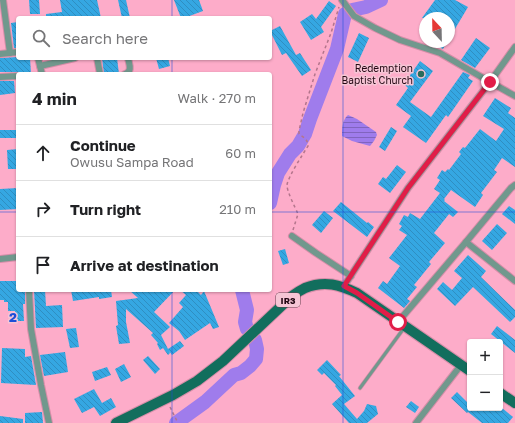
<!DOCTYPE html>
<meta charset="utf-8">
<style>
:root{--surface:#fff;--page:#f6f6f6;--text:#202124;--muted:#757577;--line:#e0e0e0}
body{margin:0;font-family:"Golos Text",sans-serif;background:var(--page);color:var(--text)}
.controls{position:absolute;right:12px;bottom:12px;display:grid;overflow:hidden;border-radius:4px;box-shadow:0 1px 3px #0004}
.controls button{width:36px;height:36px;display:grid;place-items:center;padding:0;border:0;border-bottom:1px solid var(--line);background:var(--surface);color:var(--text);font:20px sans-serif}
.compass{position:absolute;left:419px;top:12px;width:36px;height:36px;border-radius:50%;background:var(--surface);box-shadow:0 1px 3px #0004;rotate:338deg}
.stop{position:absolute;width:12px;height:12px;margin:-9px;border:3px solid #e11d48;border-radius:50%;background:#fff}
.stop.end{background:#e11d48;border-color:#fff;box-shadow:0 1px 4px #0008}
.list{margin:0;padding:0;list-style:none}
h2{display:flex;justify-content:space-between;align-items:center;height:52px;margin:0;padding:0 16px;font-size:17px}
h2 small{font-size:13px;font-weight:400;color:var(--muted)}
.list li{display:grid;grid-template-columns:26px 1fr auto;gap:12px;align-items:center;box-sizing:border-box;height:56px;padding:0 16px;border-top:1px solid var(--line)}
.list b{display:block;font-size:15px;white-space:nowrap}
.list p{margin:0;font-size:13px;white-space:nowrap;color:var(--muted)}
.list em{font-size:13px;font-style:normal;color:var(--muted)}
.icon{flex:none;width:22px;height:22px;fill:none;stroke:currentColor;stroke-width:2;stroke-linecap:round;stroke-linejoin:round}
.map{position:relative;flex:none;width:515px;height:423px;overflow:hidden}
.search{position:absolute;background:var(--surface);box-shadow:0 1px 3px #0004;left:16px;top:16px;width:256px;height:44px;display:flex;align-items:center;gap:10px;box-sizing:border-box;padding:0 14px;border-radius:4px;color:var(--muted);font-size:15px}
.panel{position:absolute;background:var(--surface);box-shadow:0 1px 3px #0004;left:16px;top:72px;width:256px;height:220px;border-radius:4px}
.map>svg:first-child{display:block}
</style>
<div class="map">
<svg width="515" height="423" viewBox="0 0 515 423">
<defs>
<pattern id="water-rules" width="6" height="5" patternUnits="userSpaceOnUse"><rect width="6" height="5" fill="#9f7cec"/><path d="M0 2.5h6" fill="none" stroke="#8164be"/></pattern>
<pattern id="building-back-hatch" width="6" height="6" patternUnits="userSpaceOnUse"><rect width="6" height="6" fill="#35a7e2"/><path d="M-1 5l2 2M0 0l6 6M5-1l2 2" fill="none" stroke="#2f8ec1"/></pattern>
</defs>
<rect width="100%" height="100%" fill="#fdacc9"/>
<path fill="url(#water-rules)" d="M348 115 357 119 376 132 377 135 374 141 370 146 352 141 342 136C342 129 342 120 348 115Z"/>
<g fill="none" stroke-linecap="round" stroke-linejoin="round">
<g stroke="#9f7cec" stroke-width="14">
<polyline points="352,10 366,7 381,0"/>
<polyline points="270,203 274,185 278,173 290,154 298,146 305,134 310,119 337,49 345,14"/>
<polyline points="242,290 247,310 245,322 247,329"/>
<polyline points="176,423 205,402 234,375 241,373 250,366 256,359 257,349 255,340"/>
</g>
</g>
<g fill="url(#building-back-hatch)">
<polygon points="29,0 39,0 40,14 30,14"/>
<polygon points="60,0 97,0 101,18 46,18 46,14 62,12"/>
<polygon points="118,0 126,0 130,18 122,18"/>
<polygon points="174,0 199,0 203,11 184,18 181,18"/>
<polygon points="435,0 455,0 468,7 449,39 449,18 422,18"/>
<polygon points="329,1 336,6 321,27 324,32 311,40 300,22 312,14 316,19"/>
<polygon points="18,22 18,48 14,48 11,23"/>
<polygon points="280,26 296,55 300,53 311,70 302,76 286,53 282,55 270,31"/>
<polygon points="359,33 369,38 358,62 348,57"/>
<polygon points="476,38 490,48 475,68 461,60"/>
<polygon points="429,42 447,42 443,49"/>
<polygon points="18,57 18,58 30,58 31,74 22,74 20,72 0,72 0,58"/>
<polygon points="102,58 117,58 119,74 104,74"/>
<polygon points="156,58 168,58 170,66 159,69"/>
<polygon points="420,61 433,71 410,102 431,117 463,72 470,75 468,78 473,81 448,117 446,115 426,143 403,127 411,116 396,105 408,88 404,84"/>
<polygon points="0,81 14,81 15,93 0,95"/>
<polygon points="495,98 511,108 508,113 515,118 515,167 502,158 494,170 497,172 481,193 483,195 475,207 451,190 444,199 445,200 444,201 458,212 453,217 449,214 434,233 445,243 429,262 431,264 414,285 417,287 407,299 410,301 404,308 378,288 383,281 387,284 400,266 389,258 407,235 399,230 402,226 399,224 404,215 408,217 410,213 420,219 440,193 434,189 440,180 437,178 442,170 445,172 448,169 449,170 461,154 459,152 463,147 465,148 480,129 496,141 504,129 483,116"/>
<polygon points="391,127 397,131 385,151 379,147"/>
<rect x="0" y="130" width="18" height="8"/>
<polygon points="18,149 18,169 8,169 7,150"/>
<polygon points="397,165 406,172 390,193 378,184 383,177 386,179"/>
<polygon points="18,188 18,209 0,210 0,189"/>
<polygon points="341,202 367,223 368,222 374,227 367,237 333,211"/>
<polygon points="509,206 515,210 515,224 502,214"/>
<polygon points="324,211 333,218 321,233 312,225"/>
<polygon points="497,224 507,233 492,250 482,241"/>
<polygon points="285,249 289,263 283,265 278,251"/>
<polygon points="468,255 486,271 481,277 515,310 515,317 510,322 473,287 455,306 437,289 443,282 452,290 462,278 454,271"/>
<polygon points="0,281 18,281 18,290 25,290 25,304 23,304 24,321 15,321 15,311 8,311 8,302 4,302 4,300 0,300"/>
<polygon points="34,290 45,290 46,306 62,305 63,327 36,328"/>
<polygon points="71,290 111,290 112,297 99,299 99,297 73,301"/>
<polygon points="129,290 175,290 154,312 170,327 161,335 168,349 180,341 184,346 172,355 169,351 170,353 168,355 163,348 160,350 157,344 158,343 151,335 153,333 126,309 126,322 130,343 119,344 116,326 118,325 116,301 138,298"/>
<polygon points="180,290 196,290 201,295 204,291 219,327 213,329 210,323 185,340 179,331 169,323 183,307 179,303 186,295"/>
<polygon points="497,326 515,340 515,353 491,334"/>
<polygon points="76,328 79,347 70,348 66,329"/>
<polygon points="2,348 25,349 25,357 31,356 36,385 1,383"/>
<polygon points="65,352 68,372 44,376 40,355"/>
<polygon points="148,356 160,369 155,374 143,360"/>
<polygon points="327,360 341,375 339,376 355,396 344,404 357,419 364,411 367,404 376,406 378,414 367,423 349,423 332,404 342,395 335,386 336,385 324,373 322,375 317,370"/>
<polygon points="124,364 131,377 121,382 115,369"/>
<polygon points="107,367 111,375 95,381 92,372"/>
<polygon points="94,389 102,403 111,398 116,407 100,416 94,407 82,413 74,399"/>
<polygon points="457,392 470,405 470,408 502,408 513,417 508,423 482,423 468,412 467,413 451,398"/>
<polygon points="411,401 419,407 415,413 406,407"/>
<polygon points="42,412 43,423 25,423 25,413"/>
<polygon points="0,416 23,419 23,423 0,423"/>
</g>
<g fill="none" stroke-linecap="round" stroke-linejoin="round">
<g stroke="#d68ea8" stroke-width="4.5">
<polyline id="service" points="360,388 404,328"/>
</g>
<g stroke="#d68ea8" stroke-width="8">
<g id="minor">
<polyline points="3,0 10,53"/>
<polyline points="342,0 354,16 375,28 400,40 440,53 490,82 515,96"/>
<polyline points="0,54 18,52"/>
<polyline points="38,58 42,74"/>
<polyline points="97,58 100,74"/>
<polyline points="40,66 75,58"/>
<path d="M125 74C133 71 129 64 128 58"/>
<polyline points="0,77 18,76"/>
<polyline points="292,236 316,253 351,276"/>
<polyline points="466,242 515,281"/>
<polyline points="0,259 18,257"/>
<polyline points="344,286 408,188 490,82 515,47"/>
<polyline points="29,290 31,329 41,385 49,423"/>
<polyline points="398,322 466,242 511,188 515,185"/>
<polyline points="416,423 461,365"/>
</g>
</g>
<g stroke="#d68ea8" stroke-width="12">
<g id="primary">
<polyline points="500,393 515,403"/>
<path d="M116 423 173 395 197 381 223 361 292 296C296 293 301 290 305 288 325 280 340 285 357 293L470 371"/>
</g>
</g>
<g stroke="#b4758c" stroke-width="1.5" stroke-dasharray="3 3" stroke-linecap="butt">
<path d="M293 230 298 214C295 207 287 192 287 185 288 177 303 154 308 146 308 139 303 137 299 134V131L303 113 315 74 331 33 339 7"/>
<polyline points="170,407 178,423"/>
</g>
<use href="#service" stroke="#71988d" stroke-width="3"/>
<use href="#minor" stroke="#71988d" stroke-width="6"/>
<use href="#primary" stroke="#126e5d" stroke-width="10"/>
</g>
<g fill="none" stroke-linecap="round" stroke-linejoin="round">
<polyline stroke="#e11d48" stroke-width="5" points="398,322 357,293 344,286 408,188 490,82"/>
</g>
<path fill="none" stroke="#1d4ed8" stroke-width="1" stroke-opacity="0.55" d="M172 0V18M343 0V423M172 58V74M0 212H18M270 212H515M172 290V423"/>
<circle fill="#286c5d" stroke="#f6c5d5" stroke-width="1.5" cx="421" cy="74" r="4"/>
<g text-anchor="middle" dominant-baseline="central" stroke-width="3" stroke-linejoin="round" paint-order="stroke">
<rect fill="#f6c5d5" stroke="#63414e" stroke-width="1" x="276" y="293" width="24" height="14" rx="3"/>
<g font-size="9" font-weight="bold" fill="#240814">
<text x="288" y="300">IR3</text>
</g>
<g font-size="10" fill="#240814" stroke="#f6c5d5" text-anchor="end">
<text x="413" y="68">Redemption<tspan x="413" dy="12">Baptist Church</tspan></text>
</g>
</g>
<g font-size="13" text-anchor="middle" font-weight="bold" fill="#1d4ed8" stroke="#f6c5d5" stroke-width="3" stroke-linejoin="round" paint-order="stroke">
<text x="13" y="322">2</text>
</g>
</svg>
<div class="controls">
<button>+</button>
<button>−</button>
</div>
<svg class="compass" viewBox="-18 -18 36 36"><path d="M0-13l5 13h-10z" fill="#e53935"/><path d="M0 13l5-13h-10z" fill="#757577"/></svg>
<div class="stop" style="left:398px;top:322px"></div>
<div class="stop end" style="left:490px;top:82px"></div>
<div class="search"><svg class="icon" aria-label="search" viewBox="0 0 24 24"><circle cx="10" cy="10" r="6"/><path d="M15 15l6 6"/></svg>Search here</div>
<section class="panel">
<h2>4 min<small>Walk · 270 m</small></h2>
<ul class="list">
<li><svg class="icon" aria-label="ahead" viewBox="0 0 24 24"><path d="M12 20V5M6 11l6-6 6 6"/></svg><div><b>Continue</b><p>Owusu Sampa Road</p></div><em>60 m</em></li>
<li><svg class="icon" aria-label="right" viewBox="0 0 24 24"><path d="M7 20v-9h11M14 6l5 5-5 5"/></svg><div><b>Turn right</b></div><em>210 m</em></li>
<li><svg class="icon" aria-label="arrive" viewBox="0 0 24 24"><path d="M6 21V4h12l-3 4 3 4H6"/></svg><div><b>Arrive at destination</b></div></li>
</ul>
</section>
</div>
